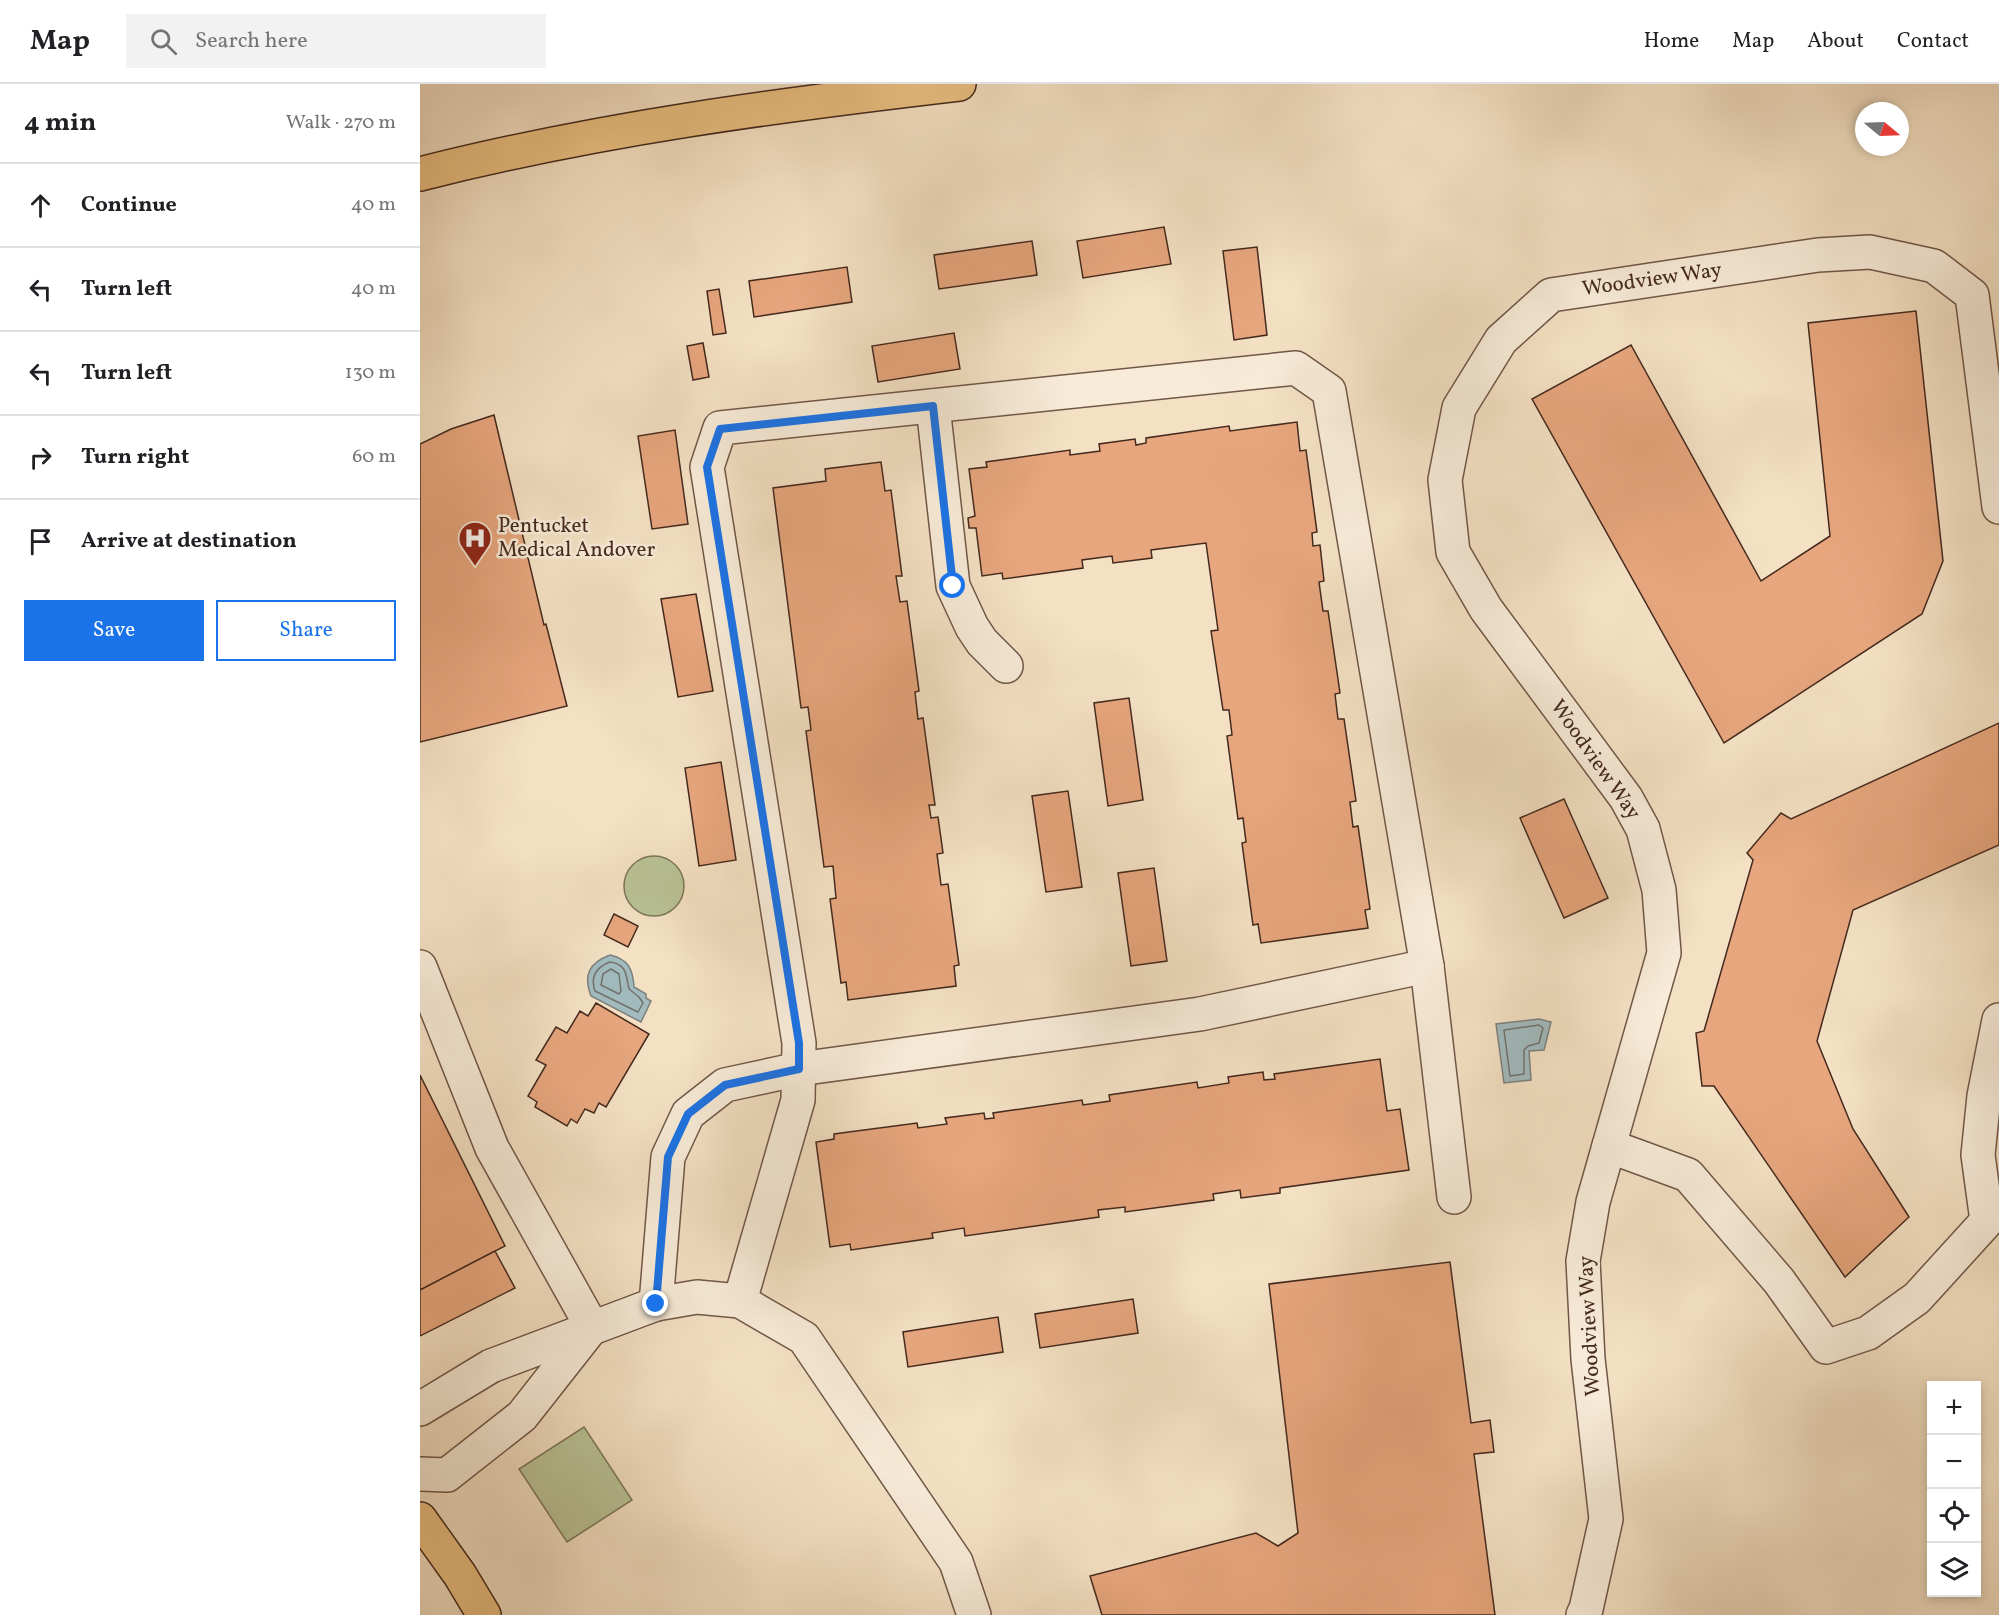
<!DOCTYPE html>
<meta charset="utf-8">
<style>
:root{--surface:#fff;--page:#f2f2f2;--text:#202124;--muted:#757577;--line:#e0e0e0;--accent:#1a73e8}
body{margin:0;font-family:Vollkorn,serif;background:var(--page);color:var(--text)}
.controls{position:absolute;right:18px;bottom:18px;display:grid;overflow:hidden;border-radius:0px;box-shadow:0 3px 9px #0003}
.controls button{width:54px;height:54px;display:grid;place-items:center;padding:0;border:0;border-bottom:2px solid var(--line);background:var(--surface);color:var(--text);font:30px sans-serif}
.compass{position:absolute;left:1435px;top:18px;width:54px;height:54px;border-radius:50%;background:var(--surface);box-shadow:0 3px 9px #0003;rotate:109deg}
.stop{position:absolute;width:18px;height:18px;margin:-14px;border:4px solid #1a73e8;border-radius:50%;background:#fff}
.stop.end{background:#1a73e8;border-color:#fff;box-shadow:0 2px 6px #0008}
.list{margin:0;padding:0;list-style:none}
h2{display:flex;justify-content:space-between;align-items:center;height:78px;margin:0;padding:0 24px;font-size:26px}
h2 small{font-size:20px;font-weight:400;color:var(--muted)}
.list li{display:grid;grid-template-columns:39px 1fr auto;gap:18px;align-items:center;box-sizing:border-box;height:84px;padding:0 24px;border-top:2px solid var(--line)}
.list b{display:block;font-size:22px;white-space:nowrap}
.list em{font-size:20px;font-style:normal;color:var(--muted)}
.actions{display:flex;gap:12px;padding:18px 24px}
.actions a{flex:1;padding:14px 0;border:2px solid var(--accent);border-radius:0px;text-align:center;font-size:21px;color:var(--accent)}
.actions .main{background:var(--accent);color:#fff}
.icon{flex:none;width:33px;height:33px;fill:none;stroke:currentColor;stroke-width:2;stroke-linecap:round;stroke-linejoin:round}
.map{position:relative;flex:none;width:1579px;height:1531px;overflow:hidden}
header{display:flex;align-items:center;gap:36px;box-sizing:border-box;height:84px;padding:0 30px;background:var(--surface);border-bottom:2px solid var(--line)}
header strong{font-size:28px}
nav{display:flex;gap:33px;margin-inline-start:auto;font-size:21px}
.search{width:420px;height:54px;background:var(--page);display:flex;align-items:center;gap:15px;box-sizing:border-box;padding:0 21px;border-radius:0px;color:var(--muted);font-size:22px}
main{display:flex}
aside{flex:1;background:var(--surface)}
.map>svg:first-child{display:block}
</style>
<header>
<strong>Map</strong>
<div class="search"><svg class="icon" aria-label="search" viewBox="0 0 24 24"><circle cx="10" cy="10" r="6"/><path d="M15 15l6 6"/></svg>Search here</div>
<nav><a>Home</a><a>Map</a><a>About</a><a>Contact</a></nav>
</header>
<main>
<aside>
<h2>4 min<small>Walk · 270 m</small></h2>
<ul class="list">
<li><svg class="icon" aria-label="ahead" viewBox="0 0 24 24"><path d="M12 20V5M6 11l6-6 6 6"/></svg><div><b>Continue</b></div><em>40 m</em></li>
<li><svg class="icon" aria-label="left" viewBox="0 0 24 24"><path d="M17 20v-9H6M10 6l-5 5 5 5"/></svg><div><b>Turn left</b></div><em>40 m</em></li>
<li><svg class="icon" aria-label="left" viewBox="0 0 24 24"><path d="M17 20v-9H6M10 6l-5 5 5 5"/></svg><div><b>Turn left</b></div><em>130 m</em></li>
<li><svg class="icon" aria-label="right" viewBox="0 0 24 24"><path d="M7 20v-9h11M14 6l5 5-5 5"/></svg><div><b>Turn right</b></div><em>60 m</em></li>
<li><svg class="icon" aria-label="arrive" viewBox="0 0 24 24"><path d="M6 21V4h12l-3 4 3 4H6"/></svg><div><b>Arrive at destination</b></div></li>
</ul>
<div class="actions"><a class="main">Save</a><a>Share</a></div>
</aside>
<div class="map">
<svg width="1579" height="1531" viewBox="0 0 1579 1531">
<rect width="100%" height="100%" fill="#f4e1c4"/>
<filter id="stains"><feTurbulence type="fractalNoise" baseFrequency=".00333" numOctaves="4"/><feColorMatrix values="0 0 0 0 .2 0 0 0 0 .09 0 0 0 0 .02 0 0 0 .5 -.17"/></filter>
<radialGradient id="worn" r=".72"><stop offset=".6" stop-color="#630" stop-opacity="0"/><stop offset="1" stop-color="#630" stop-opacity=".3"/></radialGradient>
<g fill="#b9c396" stroke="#7e765a" stroke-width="1.5">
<circle cx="234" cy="802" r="30"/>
<polygon points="164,1343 212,1416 147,1458 99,1385"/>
</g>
<g fill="#a1bbbf" stroke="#7c817f" stroke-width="1.5">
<path d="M190 871C208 875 213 885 214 903L226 910V914L231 917 221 938 171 912C163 891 169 879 190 871Z"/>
<polygon points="1119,935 1131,938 1124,966 1109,967 1111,996 1084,999 1076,940"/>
</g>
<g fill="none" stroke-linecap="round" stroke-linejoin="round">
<g stroke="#72726e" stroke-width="1.5">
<path d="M190 878C207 880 206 891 209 905L219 913 223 919 218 928 175 907C170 893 176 883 190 878Z"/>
<polygon points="191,885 199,890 201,907 199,910 181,901 183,890"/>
<polygon points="1119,941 1123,944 1119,959 1108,962 1104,966 1104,990 1090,992 1084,946"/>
</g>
</g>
<g fill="#e7a67e" stroke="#44291e" stroke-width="1.5">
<polygon points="744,143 751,180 663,194 657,157"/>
<polygon points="612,157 617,191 519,205 514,171"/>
<polygon points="837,163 847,251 814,256 803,167"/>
<polygon points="427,183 432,218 334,233 329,197"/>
<polygon points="299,205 306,249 293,251 287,207"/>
<polygon points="1496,227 1523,477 1502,530 1304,659 1112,315 1211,261 1341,497 1410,452 1388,239"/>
<polygon points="534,249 540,285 458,298 452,262"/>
<polygon points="283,259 289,293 273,296 267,262"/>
<polygon points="74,331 124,541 126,540 147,622 0,658 0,360 31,345"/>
<polygon points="877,338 880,367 886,366 897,448 892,449 893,462 900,461 904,497 899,498 903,527 908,527 920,609 915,610 918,635 924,635 936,717 930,718 933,743 938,742 950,825 945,826 948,844 841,859 838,840 833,841 822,759 826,758 823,734 818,735 807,652 812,651 809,626 803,626 791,547 798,546 786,459 731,466 732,474 693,479 692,472 662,476 663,484 583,495 582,489 562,492 556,444 549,444 548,434 555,432 549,385 567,383 566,378 650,366 650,371 680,367 679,360 715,355 716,361 726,359 726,354 809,342 810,347"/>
<polygon points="255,346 268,440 232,445 218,352"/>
<polygon points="461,378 465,407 471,406 482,492 476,492 480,518 487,517 499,607 495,608 498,635 503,634 515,721 509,721 511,734 518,733 523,769 517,770 521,801 528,800 539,881 534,882 536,902 428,916 426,898 421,899 410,815 416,814 413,782 404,783 386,647 391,646 388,623 381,624 353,404 406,397 405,385"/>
<polygon points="276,510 293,607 258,613 241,515"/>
<polygon points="709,614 723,716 688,722 674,619"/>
<polygon points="1579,639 1579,761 1433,826 1397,957 1433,1045 1489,1133 1425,1193 1294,1002 1282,1002 1276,949 1284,947 1333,776 1327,769 1361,729 1371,735"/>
<polygon points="301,678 316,776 279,782 265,684"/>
<polygon points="648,707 662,803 626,808 612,712"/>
<polygon points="1144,715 1188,814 1144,834 1100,734"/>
<polygon points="734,784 747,877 711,882 698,789"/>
<polygon points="194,830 218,842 208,863 184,851"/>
<polygon points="176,919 229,950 186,1023 179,1019 174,1029 165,1025 157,1039 151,1035 147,1042 115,1023 117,1018 108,1012 126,981 116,976 136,943 147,949 160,927 168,932"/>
<polygon points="960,975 967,1027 980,1025 989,1086 860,1104 860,1109 821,1114 820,1106 793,1110 794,1116 705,1128 705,1123 678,1126 679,1133 545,1152 544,1144 512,1149 513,1154 431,1166 430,1160 410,1163 396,1058 414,1055 414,1050 497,1039 498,1044 527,1040 525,1034 564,1029 565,1035 574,1034 573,1029 662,1016 663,1021 690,1017 689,1011 777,998 778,1004 809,999 808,993 843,988 844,996 855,995 854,990"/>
<polygon points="0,991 85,1162 0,1206"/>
<polygon points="75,1167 95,1204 0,1252 0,1206"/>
<polygon points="1030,1178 1051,1339 1070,1336 1074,1368 1054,1370 1075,1531 682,1531 670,1492 836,1449 858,1462 878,1449 849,1200"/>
<polygon points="713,1215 718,1249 620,1264 615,1230"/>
<polygon points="578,1233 583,1268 488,1283 483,1248"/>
</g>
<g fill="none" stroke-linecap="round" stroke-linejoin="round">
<g stroke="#705748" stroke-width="36">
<g id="minor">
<polyline points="513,322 533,502 552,543 562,558 586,582"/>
<polyline points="0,883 72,1064 172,1243"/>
<polyline points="1189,1062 1268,1091 1359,1197 1406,1263 1448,1249 1497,1214 1567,1137 1558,1071 1564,1012 1579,936"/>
<polyline points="320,1217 378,1016 379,959 287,383 300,344 876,284 909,307 1007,882 1034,1113"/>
<polyline points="236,1220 248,1073 268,1030 305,1001 379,985 780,930 1007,882"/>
<polyline points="0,1325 71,1282 236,1220 277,1213 320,1217 384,1254 536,1478 554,1531"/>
<polyline points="0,1390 27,1391 102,1332 172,1243"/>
<polyline points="1163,1531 1166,1525 1186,1435 1168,1275 1163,1177 1173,1118 1244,869 1239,806 1223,745 1206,714 1066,525 1033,468 1025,396 1039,324 1081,256 1131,211 1398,171 1450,168 1514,182 1552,211 1579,423"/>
</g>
</g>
<g stroke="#44291e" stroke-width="36">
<polyline id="major" points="0,1435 40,1491 64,1531"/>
</g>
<g stroke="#44291e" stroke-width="36">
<path id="highway" d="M0 90C177 45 358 21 539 0"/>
</g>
<use href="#minor" stroke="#f8ecd9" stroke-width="33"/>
<use href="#major" stroke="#eac082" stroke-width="33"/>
<use href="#highway" stroke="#eac082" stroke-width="33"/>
</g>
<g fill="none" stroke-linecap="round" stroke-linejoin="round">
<polyline stroke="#1a73e8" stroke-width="8" points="236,1220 248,1073 268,1030 305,1001 379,985 379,959 287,383 300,345 513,322 533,502"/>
</g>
<defs>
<g id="hospital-pin" transform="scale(1.725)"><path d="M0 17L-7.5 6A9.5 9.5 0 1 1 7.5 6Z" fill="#8f2418" stroke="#f8ecd9"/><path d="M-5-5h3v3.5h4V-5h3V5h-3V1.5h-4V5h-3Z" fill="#fff"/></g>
</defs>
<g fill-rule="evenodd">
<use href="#hospital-pin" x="55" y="454"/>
</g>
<g text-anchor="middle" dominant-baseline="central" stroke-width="5" stroke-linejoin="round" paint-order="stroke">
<g font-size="21" fill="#44291e" stroke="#f8ecd9">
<text transform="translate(1232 196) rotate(-8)">Woodview Way</text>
<text transform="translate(1175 676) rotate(55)">Woodview Way</text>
<text transform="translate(1170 1242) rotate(-93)">Woodview Way</text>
</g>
<g font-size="21" fill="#44291e" stroke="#f8ecd9" text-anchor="start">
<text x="78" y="442">Pentucket<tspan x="78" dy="24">Medical Andover</tspan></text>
</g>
</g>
<rect width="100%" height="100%" filter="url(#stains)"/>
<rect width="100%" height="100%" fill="url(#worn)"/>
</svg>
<div class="controls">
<button>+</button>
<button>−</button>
<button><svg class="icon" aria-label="locate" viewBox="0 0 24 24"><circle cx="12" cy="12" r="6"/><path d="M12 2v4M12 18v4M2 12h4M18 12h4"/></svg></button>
<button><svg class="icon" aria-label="layers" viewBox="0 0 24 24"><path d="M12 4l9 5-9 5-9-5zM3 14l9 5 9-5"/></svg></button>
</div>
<svg class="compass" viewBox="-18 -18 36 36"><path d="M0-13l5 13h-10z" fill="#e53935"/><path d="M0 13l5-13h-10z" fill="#757577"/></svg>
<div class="stop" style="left:533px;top:502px"></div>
<div class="stop end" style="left:236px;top:1220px"></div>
</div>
</main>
